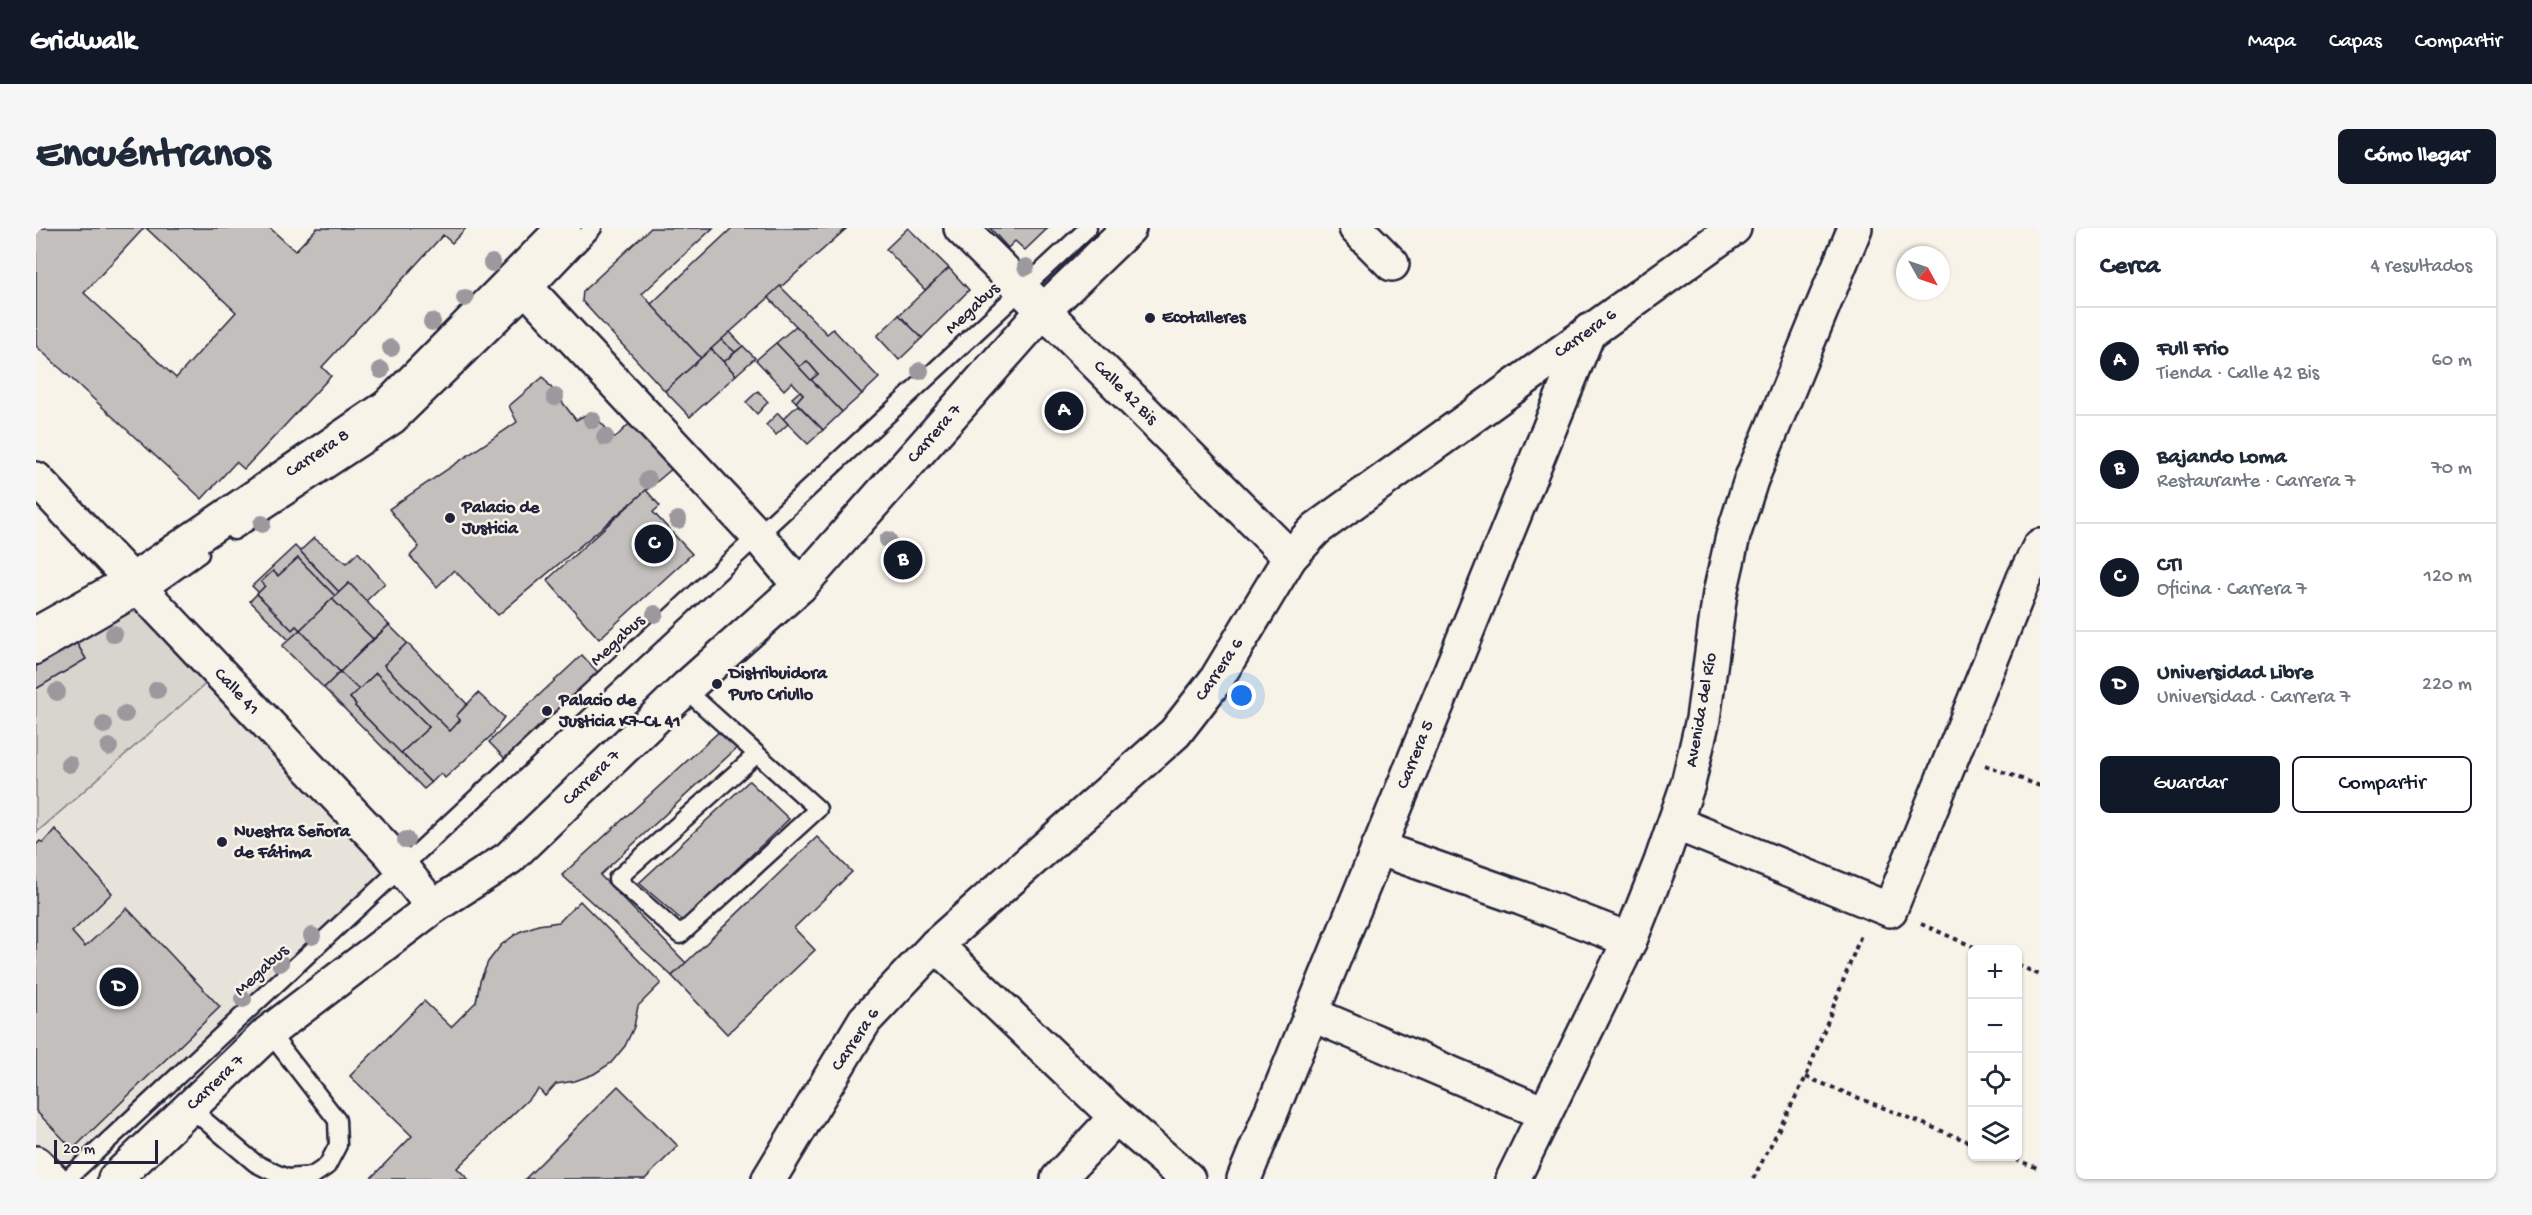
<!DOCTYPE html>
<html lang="es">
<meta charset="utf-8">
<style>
:root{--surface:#fff;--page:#f6f6f7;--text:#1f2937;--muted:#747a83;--line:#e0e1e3;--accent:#111827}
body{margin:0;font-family:"Gochi Hand",sans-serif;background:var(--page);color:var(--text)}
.controls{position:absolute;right:18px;bottom:18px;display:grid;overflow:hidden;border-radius:9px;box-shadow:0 2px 4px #0004}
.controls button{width:54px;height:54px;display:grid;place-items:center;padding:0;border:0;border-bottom:2px solid var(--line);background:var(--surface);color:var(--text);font:30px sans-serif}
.compass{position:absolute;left:1860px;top:18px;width:54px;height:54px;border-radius:50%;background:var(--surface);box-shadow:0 2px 4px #0004;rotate:130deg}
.scale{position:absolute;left:18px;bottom:15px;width:104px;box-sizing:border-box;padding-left:6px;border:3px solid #22223b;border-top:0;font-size:16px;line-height:21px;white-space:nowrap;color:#22223b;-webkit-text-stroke:4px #f7f3e8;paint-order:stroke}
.you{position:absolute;left:1206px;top:468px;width:21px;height:21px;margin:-15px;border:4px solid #fff;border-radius:50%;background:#1a73e8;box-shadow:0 0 0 9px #1a73e833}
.badge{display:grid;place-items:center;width:39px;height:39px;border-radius:50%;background:var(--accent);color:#fff;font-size:20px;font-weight:700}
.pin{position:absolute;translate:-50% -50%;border:3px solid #fff;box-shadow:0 2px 6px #0006}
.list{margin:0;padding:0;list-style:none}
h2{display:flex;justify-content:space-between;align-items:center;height:78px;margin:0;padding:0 24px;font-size:26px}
h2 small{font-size:20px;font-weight:400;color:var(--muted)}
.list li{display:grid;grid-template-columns:39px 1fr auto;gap:18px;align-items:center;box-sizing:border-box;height:108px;padding:0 24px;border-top:2px solid var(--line)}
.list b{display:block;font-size:22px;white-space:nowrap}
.list p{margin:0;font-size:20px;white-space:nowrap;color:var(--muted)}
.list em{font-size:20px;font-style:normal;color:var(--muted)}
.actions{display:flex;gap:12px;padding:18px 24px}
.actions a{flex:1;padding:14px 0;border:2px solid var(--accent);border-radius:9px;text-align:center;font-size:21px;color:var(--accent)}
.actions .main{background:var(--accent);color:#fff}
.icon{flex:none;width:33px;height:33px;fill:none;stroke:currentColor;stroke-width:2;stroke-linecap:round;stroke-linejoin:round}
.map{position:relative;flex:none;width:2004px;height:951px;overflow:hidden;border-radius:9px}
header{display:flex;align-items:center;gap:36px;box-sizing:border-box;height:84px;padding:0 30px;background:var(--accent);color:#fff}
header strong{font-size:28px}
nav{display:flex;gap:33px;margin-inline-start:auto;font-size:21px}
.intro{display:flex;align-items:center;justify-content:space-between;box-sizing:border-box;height:144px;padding:0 36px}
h1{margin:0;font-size:42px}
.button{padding:15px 27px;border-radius:9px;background:var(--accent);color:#fff;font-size:21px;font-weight:700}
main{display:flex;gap:36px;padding:0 36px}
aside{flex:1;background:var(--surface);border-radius:9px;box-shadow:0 2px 4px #0004}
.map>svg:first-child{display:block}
</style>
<header>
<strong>Gridwalk</strong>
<nav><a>Mapa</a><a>Capas</a><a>Compartir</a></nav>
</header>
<div class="intro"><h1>Encuéntranos</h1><a class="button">Cómo llegar</a></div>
<main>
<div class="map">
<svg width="2004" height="951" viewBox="0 0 2004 951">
<rect width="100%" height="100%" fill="#f7f3e8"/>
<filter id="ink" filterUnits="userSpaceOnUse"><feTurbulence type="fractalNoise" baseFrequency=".0167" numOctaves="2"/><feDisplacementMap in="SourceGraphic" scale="12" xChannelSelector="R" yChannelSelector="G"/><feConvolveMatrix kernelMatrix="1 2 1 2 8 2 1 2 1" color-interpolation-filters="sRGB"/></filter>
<g filter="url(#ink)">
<polygon fill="#e7e3db" points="182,445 367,640 31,951 0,935 0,605"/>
<polygon fill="#d8d5cf" stroke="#7d7c85" stroke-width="1.5" points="109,365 182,445 0,605 0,461 50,431 36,407"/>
<g fill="#c2bfbd" stroke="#22223b" stroke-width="1.5">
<polygon points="0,0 108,0 48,65 140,150 200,84 110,0 234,0 259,23 281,0 430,0 416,15 407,7 286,139 295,148 208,241 200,234 166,271 0,118"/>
<polygon points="615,0 677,0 606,66 665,130 629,163 546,73 547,63"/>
<polygon points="696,0 811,0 665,130 615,76"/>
<polygon points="872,0 913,40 889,62 850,21"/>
<polygon points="954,0 1012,0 989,22 979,13 972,20"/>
<polygon points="913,40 933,62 886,110 863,87"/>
<polygon points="744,58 791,106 797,101 843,150 826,166 732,69"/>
<polygon points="863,87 886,110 863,132 841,108"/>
<polygon points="760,98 826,166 806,184 775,152 782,146 771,133 763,139 740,115"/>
<polygon points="694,104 707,118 699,124 685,112"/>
<polygon points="685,112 699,124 688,134 675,121"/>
<polygon points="740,115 806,184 787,202 760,174 767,166 756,154 748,162 720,132"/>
<polygon points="707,118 719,130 700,147 688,134"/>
<polygon points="675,121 700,147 654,189 629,163"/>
<polygon points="771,133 782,146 775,152 763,139"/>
<polygon points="507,149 540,192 555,184 579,210 594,195 637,240 462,387 418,342 401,359 374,328 383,319 353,281 481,194 473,178"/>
<polygon points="722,163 732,174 721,186 710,174"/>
<polygon points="764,163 767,166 760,174 756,170"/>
<polygon points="762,177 787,202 772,216 747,191"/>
<polygon points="742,185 752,196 740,207 730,197"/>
<polygon points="610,262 624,278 617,284 656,326 563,411 511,352"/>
<polygon points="278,310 311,335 322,324 349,355 330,373 313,355 303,364 264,323"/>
<polygon points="259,318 303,364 299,368 262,330 242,348 237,343 225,354 229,358 223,365 216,358"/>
<polygon points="262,330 299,368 264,402 260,398 256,402 221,366 229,358 225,354 237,343 242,348"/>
<polygon points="313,355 353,397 337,411 296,371"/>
<polygon points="221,366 256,402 260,398 264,402 253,412 214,373"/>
<polygon points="296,371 337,411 304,444 264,402"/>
<polygon points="353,397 371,415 348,437 414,503 424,492 420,488 442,465 468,489 456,507 409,550 405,545 395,555 365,525 393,499 340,445 323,462 304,444"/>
<polygon points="264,402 304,444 288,460 246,418"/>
<polygon points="36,407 50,431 0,461 0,428"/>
<polygon points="371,415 431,476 420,488 424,492 414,503 348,437"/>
<polygon points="546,427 569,452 476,538 453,514"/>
<polygon points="304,444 323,462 314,470 320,476 319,478 395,555 388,561 288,460"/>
<polygon points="340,445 393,499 365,525 319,478 320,476 314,470"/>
<polygon points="686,501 704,517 564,647 650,735 636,748 526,647"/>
<polygon points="713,553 753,591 647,693 603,655"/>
<polygon points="19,601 76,665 36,704 49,719 91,680 184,779 37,921 0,883 0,617 4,613 7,615"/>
<polygon points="781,609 816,644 758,700 779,722 691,806 636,748"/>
<polygon points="544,673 625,755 602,778 598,799 589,818 575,835 558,846 539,853 520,856 509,868 503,861 421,940 432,951 334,951 376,908 314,848 388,773 415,799 440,774 444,753 452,734 465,717 483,704 502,697 523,694"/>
<polygon points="582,858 642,918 609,951 489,951"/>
</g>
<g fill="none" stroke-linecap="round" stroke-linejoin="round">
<g stroke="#22223b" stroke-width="21">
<g id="service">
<polyline points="198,303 361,196 494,66 557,0"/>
<polyline points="0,428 109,365 164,326"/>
<polyline points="651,459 662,473 782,581 644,707 581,651 721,526"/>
<polyline points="154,880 219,935 239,945 251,950 276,948 291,938 302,917 301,892 233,804"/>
<polyline points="31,951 1052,0"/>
</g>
</g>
<g stroke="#22223b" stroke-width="38">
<g id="minor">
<polyline points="925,0 1254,329"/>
<polyline points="1320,0 1356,36"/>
<polyline points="481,50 722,308 764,358"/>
<polyline points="0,251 355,626 397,679"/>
<polyline points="1639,595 1854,682 1988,350 2004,318"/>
<polyline points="1342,620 1485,670 1594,712"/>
<polyline points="900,717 1080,889 1152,951"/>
<polyline points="1275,786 1508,885"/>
<polyline points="0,935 16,951"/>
<polyline points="733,951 829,792 900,717 1139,505 1180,452 1254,329 1280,301 1698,0"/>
<polyline points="1022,951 1080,889"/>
<polyline points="1208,951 1553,103"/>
</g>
</g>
<g stroke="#22223b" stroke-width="38">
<g id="secondary">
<polyline points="0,406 97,352 351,179 528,0"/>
<polyline points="79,951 233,804 397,679 473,630 651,459 764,358 1007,83 1093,0"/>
<polyline points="1477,951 1594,712 1625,634 1652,556 1667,491 1684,365 1697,308 1715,252 1819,0"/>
</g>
</g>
<g stroke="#22223b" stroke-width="4" stroke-dasharray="4.5 4.5" stroke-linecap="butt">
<polyline points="1949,537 2004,558"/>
<polyline points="1885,696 1945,722"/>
<polyline points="1982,737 2004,747"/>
<polyline points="1770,849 1936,915"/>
<polyline points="1971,928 2004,941"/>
<polyline points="1717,951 1770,849 1825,707"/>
</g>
<use href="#service" stroke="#f7f3e8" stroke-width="16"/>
<use href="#minor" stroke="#f7f3e8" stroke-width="33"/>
<use href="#secondary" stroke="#f7f3e8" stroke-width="33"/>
</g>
<g fill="#9b999d">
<circle cx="456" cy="35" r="9"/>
<circle cx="990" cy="39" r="9"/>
<circle cx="429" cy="70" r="9"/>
<circle cx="396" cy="94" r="9"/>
<circle cx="355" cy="120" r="9"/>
<circle cx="345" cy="142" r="9"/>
<circle cx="884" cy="143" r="9"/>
<circle cx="519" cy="169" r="9"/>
<circle cx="556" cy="192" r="9"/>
<circle cx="569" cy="209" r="9"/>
<circle cx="612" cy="252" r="9"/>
<circle cx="642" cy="292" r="9"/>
<circle cx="226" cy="296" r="9"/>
<circle cx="852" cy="312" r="9"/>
<circle cx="619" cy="386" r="9"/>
<circle cx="78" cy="406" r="9"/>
<circle cx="121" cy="462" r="9"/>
<circle cx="21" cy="464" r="9"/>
<circle cx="89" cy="486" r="9"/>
<circle cx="68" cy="497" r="9"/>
<circle cx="73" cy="519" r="9"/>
<circle cx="33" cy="536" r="9"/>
<circle cx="370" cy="612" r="9"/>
<circle cx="276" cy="708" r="9"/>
<circle cx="244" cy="735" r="9"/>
<circle cx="207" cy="771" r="9"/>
</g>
</g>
<g fill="#22223b" stroke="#f7f3e8" stroke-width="2">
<circle cx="1114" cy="90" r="6"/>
<circle cx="414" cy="290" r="6"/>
<circle cx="681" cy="456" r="6"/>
<circle cx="511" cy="483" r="6"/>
<circle cx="186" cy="614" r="6"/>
</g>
<g text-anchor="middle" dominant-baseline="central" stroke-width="5" stroke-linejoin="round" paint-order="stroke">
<g font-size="18" fill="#22223b" stroke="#f7f3e8">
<text transform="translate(937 81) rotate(-43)">Megabus</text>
<text transform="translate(1550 106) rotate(-36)">Carrera 6</text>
<text transform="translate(1089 165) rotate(45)">Calle 42 Bis</text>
<text transform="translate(899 206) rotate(-49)">Carrera 7</text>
<text transform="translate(282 226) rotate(-34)">Carrera 8</text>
<text transform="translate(582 413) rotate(-43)">Megabus</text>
<text transform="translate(1184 442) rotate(-56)">Carrera 6</text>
<text transform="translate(200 464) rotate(47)">Calle 41</text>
<text transform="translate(1666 482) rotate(-80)">Avenida del Río</text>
<text transform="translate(1380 527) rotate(-68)">Carrera 5</text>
<text transform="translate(556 550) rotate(-44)">Carrera 7</text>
<text transform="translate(226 743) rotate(-43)">Megabus</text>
<text transform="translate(820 812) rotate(-56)">Carrera 6</text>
<text transform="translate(180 855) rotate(-44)">Carrera 7</text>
</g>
<g font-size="18" font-weight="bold" fill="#22223b" stroke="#f7f3e8" text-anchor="start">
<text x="1126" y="90">Ecotalleres</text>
<text x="426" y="280">Palacio de<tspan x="426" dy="21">Justicia</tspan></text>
<text x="693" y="446">Distribuidora<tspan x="693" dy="21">Puro Criullo</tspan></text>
<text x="523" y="473">Palacio de<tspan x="523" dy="21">Justicia K7-CL 41</tspan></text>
<text x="198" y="604">Nuestra Señora<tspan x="198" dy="21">de Fátima</tspan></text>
</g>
</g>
</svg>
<div class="controls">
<button>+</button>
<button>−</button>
<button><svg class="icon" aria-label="locate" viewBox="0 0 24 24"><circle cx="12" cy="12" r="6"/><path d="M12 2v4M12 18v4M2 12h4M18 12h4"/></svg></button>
<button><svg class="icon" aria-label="layers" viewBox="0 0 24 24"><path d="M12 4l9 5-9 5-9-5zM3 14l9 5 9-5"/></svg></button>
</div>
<svg class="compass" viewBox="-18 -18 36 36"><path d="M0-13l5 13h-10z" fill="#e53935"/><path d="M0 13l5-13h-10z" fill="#747a83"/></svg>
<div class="scale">20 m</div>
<div class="you"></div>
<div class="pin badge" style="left:1028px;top:183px">A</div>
<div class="pin badge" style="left:867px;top:332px">B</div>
<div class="pin badge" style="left:618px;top:316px">C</div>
<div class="pin badge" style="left:83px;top:759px">D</div>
</div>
<aside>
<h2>Cerca<small>4 resultados</small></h2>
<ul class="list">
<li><span class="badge">A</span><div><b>Full Frio</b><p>Tienda · Calle 42 Bis</p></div><em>60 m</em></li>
<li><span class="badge">B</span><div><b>Bajando Loma</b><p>Restaurante · Carrera 7</p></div><em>70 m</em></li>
<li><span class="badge">C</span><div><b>CTI</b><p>Oficina · Carrera 7</p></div><em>120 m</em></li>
<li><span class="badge">D</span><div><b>Universidad Libre</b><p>Universidad · Carrera 7</p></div><em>220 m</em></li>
</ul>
<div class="actions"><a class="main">Guardar</a><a>Compartir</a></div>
</aside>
</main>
